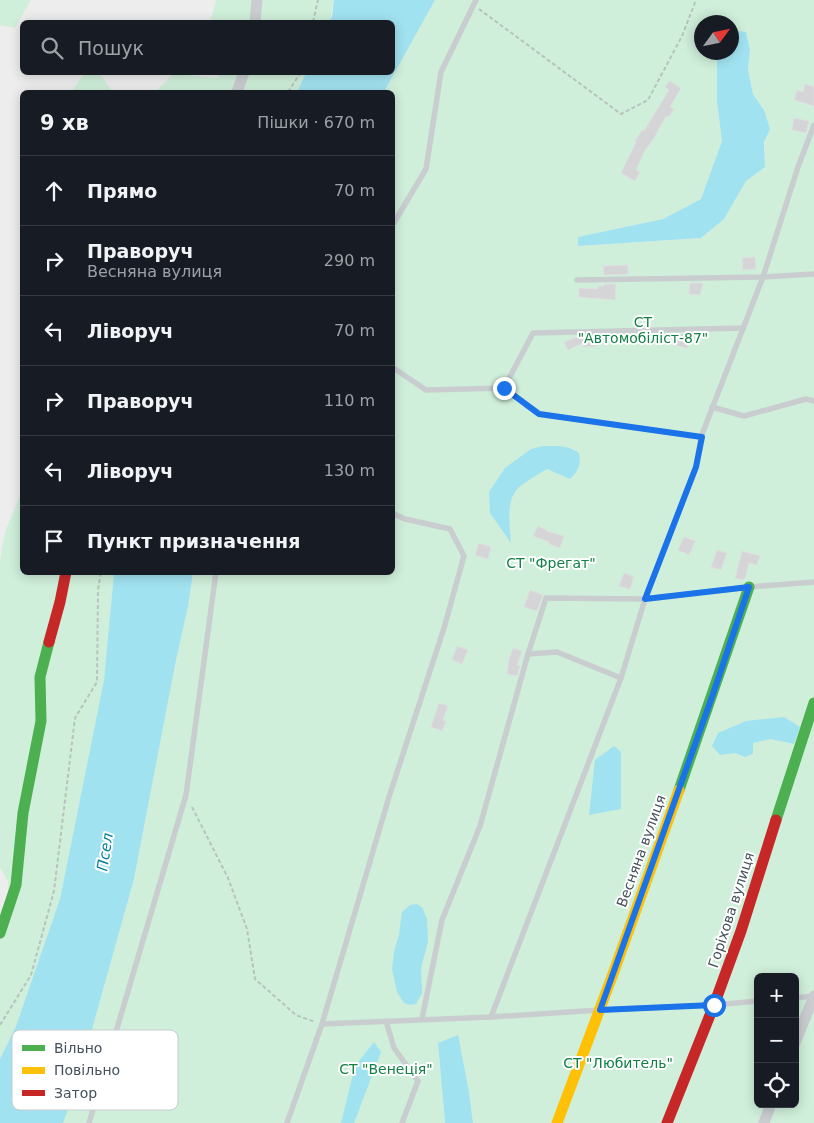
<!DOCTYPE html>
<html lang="uk">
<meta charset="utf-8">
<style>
:root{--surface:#171b24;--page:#20242c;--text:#f1f3f6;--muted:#9ea1a6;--line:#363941}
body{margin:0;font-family:"DejaVu Sans",sans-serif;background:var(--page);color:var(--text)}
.controls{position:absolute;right:15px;bottom:15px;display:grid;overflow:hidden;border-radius:8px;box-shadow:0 2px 12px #0003}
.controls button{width:45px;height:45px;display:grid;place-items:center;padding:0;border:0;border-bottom:1px solid var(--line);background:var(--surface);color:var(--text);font:25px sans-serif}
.compass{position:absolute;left:694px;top:15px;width:45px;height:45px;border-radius:50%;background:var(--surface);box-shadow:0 2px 12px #0003;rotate:57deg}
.stop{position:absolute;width:15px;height:15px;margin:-11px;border:4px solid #1a73e8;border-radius:50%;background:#fff}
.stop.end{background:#1a73e8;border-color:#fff;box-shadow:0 1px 5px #0008}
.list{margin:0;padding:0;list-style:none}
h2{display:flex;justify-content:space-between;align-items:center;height:65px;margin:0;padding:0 20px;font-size:21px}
h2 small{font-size:16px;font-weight:400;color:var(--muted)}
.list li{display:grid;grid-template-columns:32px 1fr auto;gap:15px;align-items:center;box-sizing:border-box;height:70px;padding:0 20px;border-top:1px solid var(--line)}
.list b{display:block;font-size:19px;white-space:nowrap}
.list p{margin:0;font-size:16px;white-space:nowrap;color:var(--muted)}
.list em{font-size:16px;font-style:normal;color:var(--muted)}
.icon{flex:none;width:28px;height:28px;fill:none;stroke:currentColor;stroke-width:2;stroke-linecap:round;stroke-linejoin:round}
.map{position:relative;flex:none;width:814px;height:1123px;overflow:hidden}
.search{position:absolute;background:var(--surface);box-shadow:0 2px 12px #0003;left:20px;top:20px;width:375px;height:55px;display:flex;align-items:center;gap:12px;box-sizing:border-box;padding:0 18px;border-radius:8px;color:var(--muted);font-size:19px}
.panel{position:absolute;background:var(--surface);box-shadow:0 2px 12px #0003;left:20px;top:90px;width:375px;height:485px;border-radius:8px}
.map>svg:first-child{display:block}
</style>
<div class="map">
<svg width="814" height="1123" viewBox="0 0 814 1123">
<rect width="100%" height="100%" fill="#eeeded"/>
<g fill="#cfefda" fill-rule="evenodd">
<polygon points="0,0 31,0 15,28 0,25"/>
<polygon points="216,0 334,0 331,16 329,22 210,22"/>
<path d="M435 0H814V1123H473L469 1092 438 1044 445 1123H63L74 1094 134 879 176 660 188 607 193 573 392 572V92H384ZM702 22H732V30L746 32 750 50 748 69 753 94 764 110 765 167 746 181 724 219 701 238 579 246 578 237 663 219 701 199 722 141 717 102V53L702 52ZM784 717 794 744 770 739 752 743 753 754 745 757 735 753ZM758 977H795V1104H758Z"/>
<polygon points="85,73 99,73 113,92 71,92"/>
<polygon points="218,73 306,73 297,92 155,92 173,74 219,78"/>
<polygon points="22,491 22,572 114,573 104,680 60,899 16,1026 0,1059 0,927 9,904 8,881 0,868 0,560 5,532"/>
</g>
<g fill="#a1e2f0">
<polygon points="334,0 435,0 384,92 297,92 306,73 392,72 392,22 329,22 332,16"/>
<polygon points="732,30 746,32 750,50 748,69 753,94 764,110 770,129 764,142 765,167 746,181 724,219 701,238 578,246 578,237 663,219 701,199 722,141 717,102 717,53 732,52"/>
<path d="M543 446C556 446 568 445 579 453 581 466 578 471 570 479L547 469C539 474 520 484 515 492 506 505 510 527 511 543L490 513 489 492 505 468 531 449Z"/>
<polygon points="114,573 193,573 188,607 176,660 134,879 74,1094 63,1123 0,1123 0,1059 16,1026 60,899 104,680"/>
<polygon points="784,717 800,727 794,744 770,739 753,743 753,754 745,757 735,753 720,755 712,746 718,733 746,721"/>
<polygon points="614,746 621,752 621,809 589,815 595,760"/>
<polygon points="416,904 422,907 427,919 428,942 421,968 422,993 416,1004 410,1005 404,1003 397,992 392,969 394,952 399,935 402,912 410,905"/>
<polygon points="458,1035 469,1092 473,1123 445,1123 438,1043"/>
<polygon points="374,1042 381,1052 354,1123 341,1123 355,1066"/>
</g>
<g fill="#d5d5d7" stroke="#dfdfe0">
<polygon points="670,81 681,88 670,107 674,109 669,117 666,116 654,138 647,148 646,148 636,170 640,172 635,181 621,173 636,142 635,141 642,130 644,131 669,90 665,87"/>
<polygon points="805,84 814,87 814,106 794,100 797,90 803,92"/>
<polygon points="794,118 809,121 806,133 792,130"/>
<polygon points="755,257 756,269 743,270 742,258"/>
<polygon points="628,265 628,274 604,275 603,266"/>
<polygon points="690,283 703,283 700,295 689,294"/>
<polygon points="604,284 616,284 615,300 579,297 579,288 598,289 598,286 604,286"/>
<polygon points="674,334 681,334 690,337 687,348 671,344"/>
<polygon points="601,336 595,339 596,346 584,347 583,343 568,350 564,342 578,337"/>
<polygon points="538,526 546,530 546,531 564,536 560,548 549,544 549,542 533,536"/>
<polygon points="684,537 695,541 689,555 678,550"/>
<polygon points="479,543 491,547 488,559 475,555"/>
<polygon points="717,550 727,553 721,570 711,567"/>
<polygon points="742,551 760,556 757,565 749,563 745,578 742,580 735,578"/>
<polygon points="624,573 634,577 630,589 619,586"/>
<polygon points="530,590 543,595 537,611 524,607"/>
<polygon points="457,646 468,650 462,664 452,660"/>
<polygon points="513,648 522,651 517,665 520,666 517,676 507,674 509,659"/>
<polygon points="439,703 448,706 443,720 446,721 442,731 431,727"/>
</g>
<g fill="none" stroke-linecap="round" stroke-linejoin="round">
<g stroke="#b6c3be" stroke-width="2" stroke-dasharray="4 2.5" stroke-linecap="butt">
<polyline points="479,9 621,114 648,100 682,36 696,0"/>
<polyline points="313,22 318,0"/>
<polyline points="288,92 301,72"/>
<polyline points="192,807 228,878 247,929 255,979 296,1015 315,1022"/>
<polyline points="0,1025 31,975 54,891 75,718 97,682 98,590 101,572"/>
</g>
<g stroke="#c9cdcf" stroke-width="5.5">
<polyline points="392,226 426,169 441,72 476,0"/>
<polyline points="577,280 763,277 814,274"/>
<polyline points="392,367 426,390 504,388 539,414 701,437 763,277 798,167 814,125"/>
<polyline points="504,388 533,333 743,328"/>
<polyline points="712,407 744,416 806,399 814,401"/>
<polyline points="392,513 405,519 450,529 464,556 444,628 389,797 322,1024 491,1017 621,678 645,599 696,467 701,437"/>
<polyline points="528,654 546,598 645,599 749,587 814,582"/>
<polyline points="795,998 814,996"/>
<polyline points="491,1017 600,1010 714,1005 758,1001"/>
<polyline points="422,1019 442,920 480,826 528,654 557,652 621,678"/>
<polyline points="386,1021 394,1048 418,1081 402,1123"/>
<polyline points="89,1123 186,795 216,572"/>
<polyline points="287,1123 322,1024"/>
</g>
<g stroke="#c9cdcf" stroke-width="11">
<polyline points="255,22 257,0"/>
<polyline points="237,92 244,72"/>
<polyline points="795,1043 814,996"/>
<polyline points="764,1123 771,1104"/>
</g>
<g stroke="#4caf50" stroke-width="11">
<polyline points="679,790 749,587"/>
<polyline points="776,820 814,703"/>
<polyline points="0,933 16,885 23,813 41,721 40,677 49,642"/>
</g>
<polyline stroke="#ffc107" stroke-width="11" points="557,1123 613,974 679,790"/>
<g stroke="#c62828" stroke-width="11">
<polyline points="49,642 60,602 66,572"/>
<polyline points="667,1123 714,1005 741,931 776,820"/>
</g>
</g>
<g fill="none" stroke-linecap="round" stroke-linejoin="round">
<polyline stroke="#1a73e8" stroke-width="6" points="504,388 539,414 702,437 696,467 645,599 749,587 713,694 600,1010 714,1005"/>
</g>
<g text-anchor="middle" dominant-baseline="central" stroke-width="4" stroke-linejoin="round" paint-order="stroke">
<g font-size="14" fill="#108044" stroke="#fff">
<text x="643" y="322">СТ<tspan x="643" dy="16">"Автомобiлiст-87"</tspan></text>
<text x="551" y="563">СТ "Фрегат"</text>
<text x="618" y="1063">СТ "Любитель"</text>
<text x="386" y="1069">СТ "Венеція"</text>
</g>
<g font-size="14" fill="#44515b" stroke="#fff">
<text transform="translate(641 851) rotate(-70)">Весняна вулиця</text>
<text transform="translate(731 910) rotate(-72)">Горіхова вулиця</text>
</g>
<g font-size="15" font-style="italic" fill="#057f97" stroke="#fff">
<text transform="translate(105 852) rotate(-81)">Псел</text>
</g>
</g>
<rect x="12" y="1030" width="166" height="80" rx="8" fill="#fff" stroke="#c7cbce" stroke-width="1"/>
<rect x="22" y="1045" width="23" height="6" fill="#4caf50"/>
<rect x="22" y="1067" width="23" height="7" fill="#ffc107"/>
<rect x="22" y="1090" width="23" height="6" fill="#c62828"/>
<g font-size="14" fill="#44515b">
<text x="54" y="1053">Вільно</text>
<text x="54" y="1075">Повільно</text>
<text x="54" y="1098">Затор</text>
</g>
</svg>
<div class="controls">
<button>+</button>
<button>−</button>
<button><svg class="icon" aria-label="locate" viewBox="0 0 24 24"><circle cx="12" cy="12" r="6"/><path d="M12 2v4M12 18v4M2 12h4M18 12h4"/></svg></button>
</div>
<svg class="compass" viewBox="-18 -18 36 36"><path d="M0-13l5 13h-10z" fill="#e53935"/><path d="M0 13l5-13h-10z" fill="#9ea1a6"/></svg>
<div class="stop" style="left:714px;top:1005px"></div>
<div class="stop end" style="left:504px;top:388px"></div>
<div class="search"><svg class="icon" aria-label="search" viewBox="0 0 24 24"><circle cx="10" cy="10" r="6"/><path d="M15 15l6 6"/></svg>Пошук</div>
<section class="panel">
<h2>9 хв<small>Пішки · 670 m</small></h2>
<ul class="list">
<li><svg class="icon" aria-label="ahead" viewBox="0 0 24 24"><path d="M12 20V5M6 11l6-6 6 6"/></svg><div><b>Прямо</b></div><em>70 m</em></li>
<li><svg class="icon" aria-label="right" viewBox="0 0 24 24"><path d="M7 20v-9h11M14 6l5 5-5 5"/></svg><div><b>Праворуч</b><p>Весняна вулиця</p></div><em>290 m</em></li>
<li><svg class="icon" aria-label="left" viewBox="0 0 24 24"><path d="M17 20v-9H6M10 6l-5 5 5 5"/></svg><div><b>Ліворуч</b></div><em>70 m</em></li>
<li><svg class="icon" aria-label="right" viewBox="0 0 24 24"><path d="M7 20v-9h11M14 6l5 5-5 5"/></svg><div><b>Праворуч</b></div><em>110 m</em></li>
<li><svg class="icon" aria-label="left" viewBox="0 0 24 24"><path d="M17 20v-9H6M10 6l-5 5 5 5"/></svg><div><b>Ліворуч</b></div><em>130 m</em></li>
<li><svg class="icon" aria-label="arrive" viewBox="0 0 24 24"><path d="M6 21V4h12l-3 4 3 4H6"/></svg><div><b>Пункт призначення</b></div></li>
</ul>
</section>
</div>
